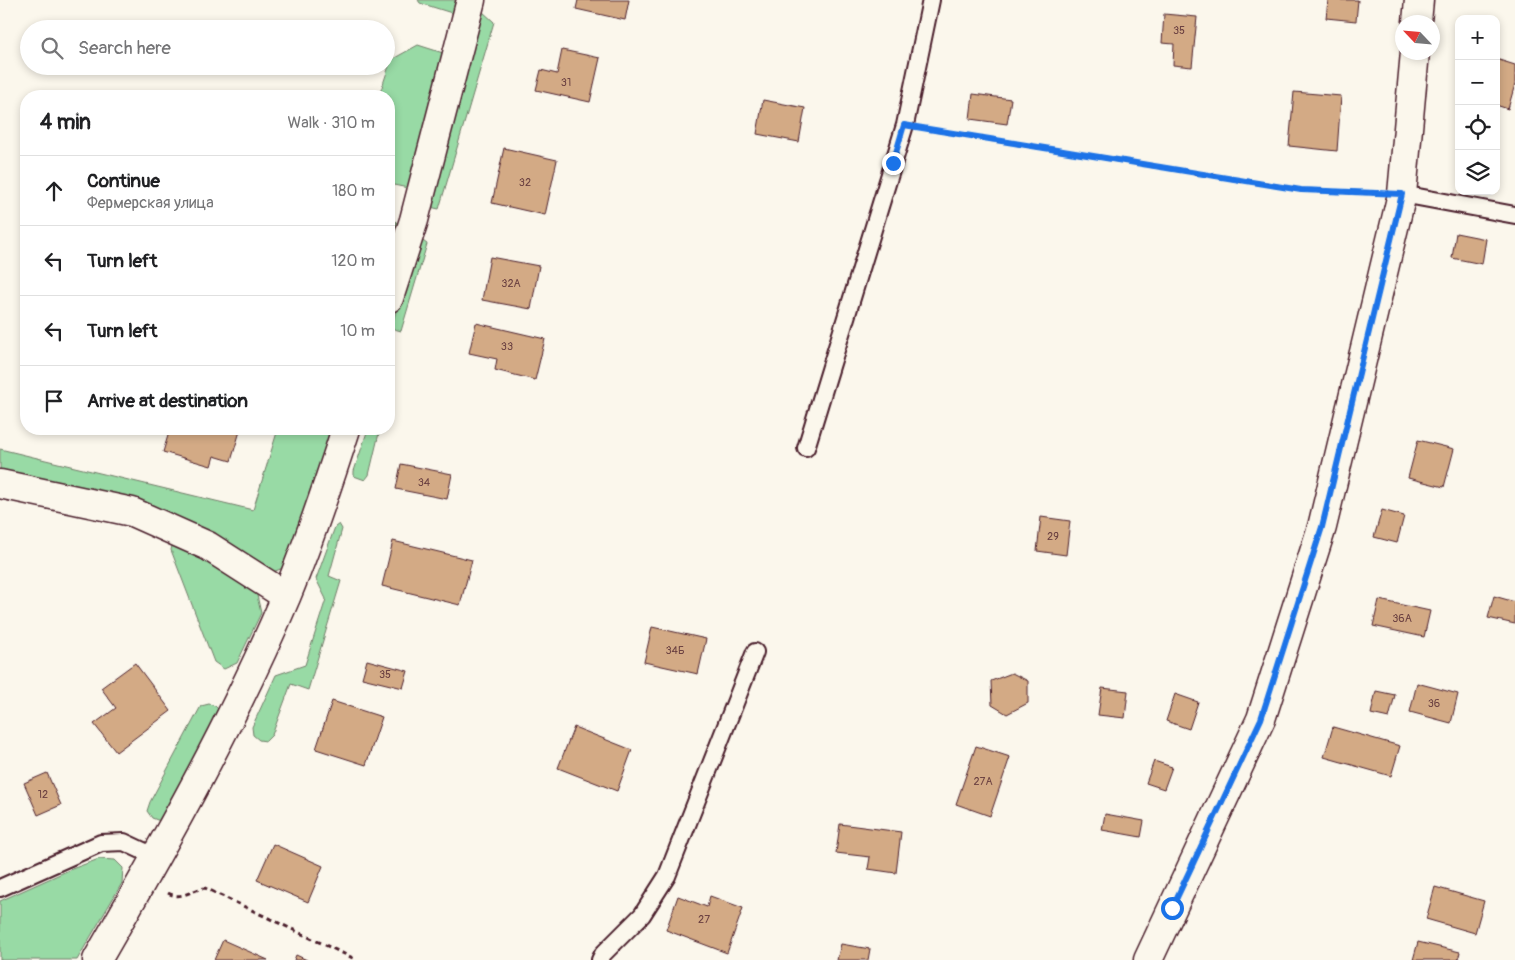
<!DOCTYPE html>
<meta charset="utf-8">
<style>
:root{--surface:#fff;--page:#f2f2f2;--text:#202124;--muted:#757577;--line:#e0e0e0}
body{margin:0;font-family:Pangolin,sans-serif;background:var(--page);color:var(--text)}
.controls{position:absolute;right:15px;top:15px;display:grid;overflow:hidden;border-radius:10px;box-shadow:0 2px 8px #0003}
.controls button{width:45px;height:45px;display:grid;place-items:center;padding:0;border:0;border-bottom:1px solid var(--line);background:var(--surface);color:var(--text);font:25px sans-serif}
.compass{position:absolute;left:1395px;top:15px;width:45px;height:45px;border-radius:50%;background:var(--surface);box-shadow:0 2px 8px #0003;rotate:296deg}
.stop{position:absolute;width:15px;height:15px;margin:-11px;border:4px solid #1a73e8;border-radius:50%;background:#fff}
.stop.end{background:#1a73e8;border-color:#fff;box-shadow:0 1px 5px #0008}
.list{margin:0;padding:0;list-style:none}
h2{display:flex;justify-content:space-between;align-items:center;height:65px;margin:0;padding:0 20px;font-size:21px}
h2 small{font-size:16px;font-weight:400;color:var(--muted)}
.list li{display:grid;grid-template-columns:32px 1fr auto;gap:15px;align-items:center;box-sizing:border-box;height:70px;padding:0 20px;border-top:1px solid var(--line)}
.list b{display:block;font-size:19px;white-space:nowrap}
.list p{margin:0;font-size:16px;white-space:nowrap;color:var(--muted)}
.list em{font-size:16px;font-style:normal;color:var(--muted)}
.icon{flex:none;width:28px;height:28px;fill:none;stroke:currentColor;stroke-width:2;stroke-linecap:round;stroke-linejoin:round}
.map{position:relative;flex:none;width:1515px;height:960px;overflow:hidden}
.search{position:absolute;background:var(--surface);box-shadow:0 2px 8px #0003;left:20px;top:20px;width:375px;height:55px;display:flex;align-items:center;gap:12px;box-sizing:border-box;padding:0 18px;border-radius:28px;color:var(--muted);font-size:19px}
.panel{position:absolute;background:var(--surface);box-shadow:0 2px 8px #0003;left:20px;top:90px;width:375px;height:345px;border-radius:20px}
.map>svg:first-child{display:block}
</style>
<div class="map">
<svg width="1515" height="960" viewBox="0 0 1515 960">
<rect width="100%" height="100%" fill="#fbf7ec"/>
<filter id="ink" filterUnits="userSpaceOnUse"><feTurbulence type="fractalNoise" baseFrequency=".02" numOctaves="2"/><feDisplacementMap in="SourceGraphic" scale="10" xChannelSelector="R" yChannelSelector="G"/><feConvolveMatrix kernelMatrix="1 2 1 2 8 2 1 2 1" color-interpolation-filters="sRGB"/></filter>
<g filter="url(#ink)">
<g fill="#98daa5" stroke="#717c68">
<polygon points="418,0 470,0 494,22 439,209 421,205 408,188 389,184 389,96 379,96 391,60 418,45 443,53 459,45 455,14 420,3"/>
<polygon points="389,217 427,244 401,331 391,328 397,308 389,285"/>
<polygon points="278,429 334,429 291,552 283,568 268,574 0,474 0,449 253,510"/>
<polygon points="368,429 380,429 369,475 365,480 354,476 354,471"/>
<polygon points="339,524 342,529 329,576 341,581 308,690 291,684 272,735 266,741 259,740 253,735 252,727 276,675 305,665 326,599 316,579 335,527"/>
<polygon points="173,542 180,542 256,591 261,613 237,663 224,669 214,662 171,550"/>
<polygon points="209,704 215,706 220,711 167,819 160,821 152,818 147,811 150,802 201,706"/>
<polygon points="99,859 115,860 123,868 122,883 77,960 0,960 0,901 69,870"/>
</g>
<g fill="#d3aa85" stroke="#4a1f2b">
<polygon points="578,0 629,0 625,20 576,9"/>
<polygon points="1328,0 1358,0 1356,21 1326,18"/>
<polygon points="1164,14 1197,17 1192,67 1173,65 1174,44 1162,43"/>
<polygon points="289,25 302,29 288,29"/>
<polygon points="562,50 600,58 590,102 536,90 541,70 557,74"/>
<polygon points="1496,59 1515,65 1515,84 1508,109 1496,105"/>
<polygon points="1294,92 1341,96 1337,151 1289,146"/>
<polygon points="973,94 1011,99 1007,124 970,119"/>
<polygon points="763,100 805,108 799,142 757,134"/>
<polygon points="504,148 557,160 545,215 492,203"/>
<polygon points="1456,233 1486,239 1482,264 1452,258"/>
<polygon points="490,257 539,266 531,309 482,300"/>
<polygon points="476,323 545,339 535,380 495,370 497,359 469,353"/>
<polygon points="170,429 231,429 240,431 231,461 214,456 211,466 163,452"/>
<polygon points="1418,440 1454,449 1444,487 1408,478"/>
<polygon points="401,464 452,474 447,499 396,489"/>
<polygon points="1382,510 1404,516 1397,543 1374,537"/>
<polygon points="1041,517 1070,521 1066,555 1037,551"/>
<polygon points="393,541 472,560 460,605 382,586"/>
<polygon points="1494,596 1515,602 1515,624 1488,618"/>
<polygon points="1379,600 1430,611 1424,637 1373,626"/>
<polygon points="652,627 706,639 698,674 644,662"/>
<polygon points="367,660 408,671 403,688 362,678"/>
<polygon points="135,663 171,711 116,752 94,724 116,708 101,688"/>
<polygon points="1012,673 1028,681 1028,703 1007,714 992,705 991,681"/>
<polygon points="1417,683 1458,694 1451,723 1410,712"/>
<polygon points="1102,688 1128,691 1125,718 1098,715"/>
<polygon points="1376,691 1395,695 1389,718 1371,714"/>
<polygon points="1175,694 1198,702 1189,729 1166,721"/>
<polygon points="332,701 382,717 366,765 316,749"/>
<polygon points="574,727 632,750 617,791 558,768"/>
<polygon points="1333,727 1400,746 1391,776 1324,757"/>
<polygon points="976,746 1010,757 990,816 956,804"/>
<polygon points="1154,761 1172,767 1164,789 1146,783"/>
<polygon points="47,773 61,805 38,815 24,783"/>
<polygon points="1105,814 1144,821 1141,837 1102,830"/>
<polygon points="840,824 901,832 896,873 868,869 870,857 836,853"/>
<polygon points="273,844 323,866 308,902 257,880"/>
<polygon points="1435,887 1484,901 1475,933 1426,919"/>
<polygon points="678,896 707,907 710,896 743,908 727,953 666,930"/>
<polygon points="223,940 268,960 214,960"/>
<polygon points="1418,942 1460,952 1458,960 1413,960"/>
<polygon points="841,944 870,949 868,960 837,960"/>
<polygon points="296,955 307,960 294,960"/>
</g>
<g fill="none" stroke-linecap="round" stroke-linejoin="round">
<g stroke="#4a1f2b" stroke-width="20">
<g id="service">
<polyline points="1402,194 1515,215"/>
<polyline points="806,448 905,125 931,0"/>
<polyline points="0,888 101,843 124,842 156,857"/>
<polyline points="600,960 603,954 642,915 667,876 755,652"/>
</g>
</g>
<g stroke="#4a1f2b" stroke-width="31">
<g id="minor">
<polyline points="1417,22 1419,0"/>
<polyline points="0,484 132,512 208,546 286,596"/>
<polyline points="1148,960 1261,719 1322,527 1402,194 1415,52"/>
</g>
</g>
<g stroke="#4a1f2b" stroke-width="31">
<g id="tertiary">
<polyline points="389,298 414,220 471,0"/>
<path d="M97 960C165 842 233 722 286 597 309 542 328 485 346 429"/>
</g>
</g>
<g stroke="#4a1f2b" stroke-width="3" stroke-dasharray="5 4" stroke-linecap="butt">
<polyline points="927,129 1301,190 1374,193"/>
<path d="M168 893C182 901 192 889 205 888L357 960"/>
</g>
<use href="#service" stroke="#fbf7ec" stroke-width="16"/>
<use href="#minor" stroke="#fbf7ec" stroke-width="28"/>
<use href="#tertiary" stroke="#fbf7ec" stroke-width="28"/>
</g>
</g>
<g fill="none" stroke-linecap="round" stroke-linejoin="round" filter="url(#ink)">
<polyline stroke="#1a73e8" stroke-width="6" points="893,163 904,125 1301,190 1402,194 1322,527 1261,719 1172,908"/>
</g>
<g text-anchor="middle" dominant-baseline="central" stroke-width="4" stroke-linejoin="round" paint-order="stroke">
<g font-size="11" fill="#6c4242">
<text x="1179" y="30">35</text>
<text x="566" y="82">31</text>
<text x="525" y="182">32</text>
<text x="511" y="283">32А</text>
<text x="507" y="346">33</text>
<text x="424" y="482">34</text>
<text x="1053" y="536">29</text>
<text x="1402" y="618">36А</text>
<text x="675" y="650">34Б</text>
<text x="385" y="674">35</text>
<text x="1434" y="703">36</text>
<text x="983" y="781">27А</text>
<text x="43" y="794">12</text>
<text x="704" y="919">27</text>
</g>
</g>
</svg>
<div class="controls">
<button>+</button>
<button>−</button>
<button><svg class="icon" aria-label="locate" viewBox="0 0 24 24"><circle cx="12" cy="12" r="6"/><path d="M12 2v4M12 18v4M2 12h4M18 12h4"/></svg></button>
<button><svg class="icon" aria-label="layers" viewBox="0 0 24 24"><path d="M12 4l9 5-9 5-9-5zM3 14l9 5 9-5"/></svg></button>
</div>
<svg class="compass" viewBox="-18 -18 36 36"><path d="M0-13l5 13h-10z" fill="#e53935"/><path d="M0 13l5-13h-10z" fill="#757577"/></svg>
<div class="stop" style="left:1172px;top:908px"></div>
<div class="stop end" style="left:893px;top:163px"></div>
<div class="search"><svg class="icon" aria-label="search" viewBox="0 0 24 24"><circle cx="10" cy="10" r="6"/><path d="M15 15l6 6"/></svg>Search here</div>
<section class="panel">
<h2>4 min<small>Walk · 310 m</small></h2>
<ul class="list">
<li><svg class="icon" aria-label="ahead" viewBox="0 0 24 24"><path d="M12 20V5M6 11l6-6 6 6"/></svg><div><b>Continue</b><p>Фермерская улица</p></div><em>180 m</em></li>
<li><svg class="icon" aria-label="left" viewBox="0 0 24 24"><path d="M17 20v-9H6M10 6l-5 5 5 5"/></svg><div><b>Turn left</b></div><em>120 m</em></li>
<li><svg class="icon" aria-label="left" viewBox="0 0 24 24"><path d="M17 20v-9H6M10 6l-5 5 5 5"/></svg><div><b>Turn left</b></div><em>10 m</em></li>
<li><svg class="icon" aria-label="arrive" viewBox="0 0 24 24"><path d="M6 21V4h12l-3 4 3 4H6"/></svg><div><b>Arrive at destination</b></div></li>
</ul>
</section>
</div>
